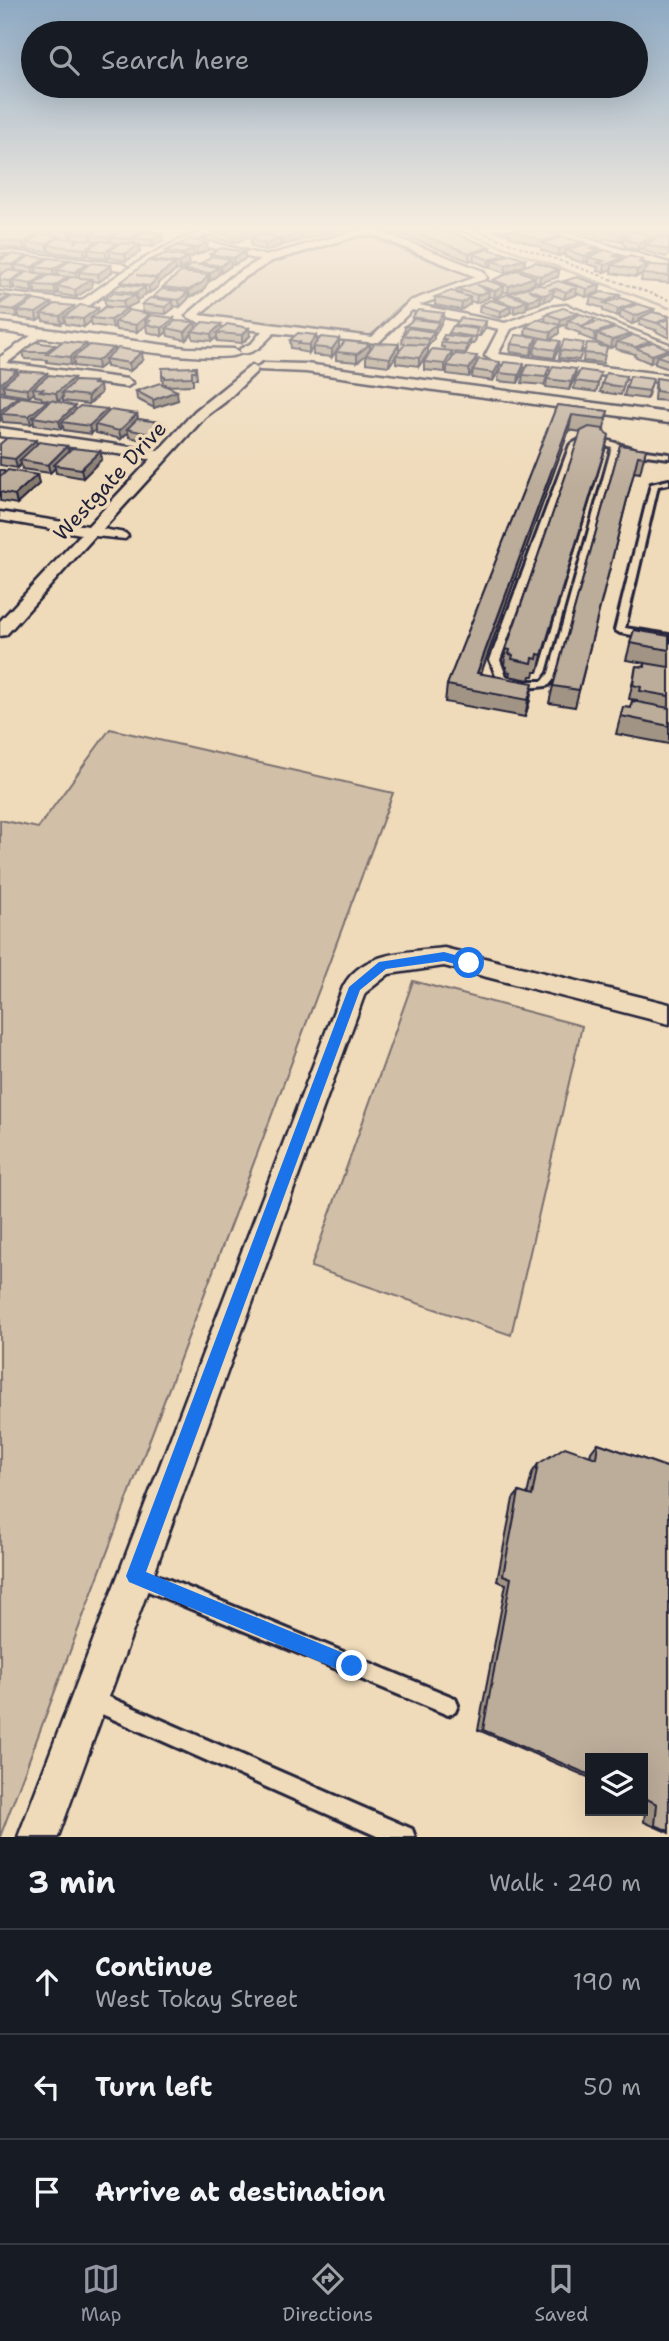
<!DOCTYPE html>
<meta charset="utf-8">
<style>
:root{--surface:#171b24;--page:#20242c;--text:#f1f3f6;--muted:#9ea1a6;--line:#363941;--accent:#9495a2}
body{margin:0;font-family:"Shantell Sans",sans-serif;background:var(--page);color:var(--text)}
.controls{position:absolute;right:21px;bottom:21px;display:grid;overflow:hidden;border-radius:0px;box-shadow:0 7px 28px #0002}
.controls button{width:63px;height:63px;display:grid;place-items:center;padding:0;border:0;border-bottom:2px solid var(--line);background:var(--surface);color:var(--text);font:35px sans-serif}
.stop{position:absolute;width:21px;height:21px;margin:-16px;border:5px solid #1a73e8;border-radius:50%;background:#fff}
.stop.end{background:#1a73e8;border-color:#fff;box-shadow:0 2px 7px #0008}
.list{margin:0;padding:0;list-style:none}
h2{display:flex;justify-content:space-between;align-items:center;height:91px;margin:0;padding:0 28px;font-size:30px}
h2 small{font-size:23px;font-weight:400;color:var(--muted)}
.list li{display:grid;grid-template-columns:46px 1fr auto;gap:21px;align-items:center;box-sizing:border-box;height:105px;padding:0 28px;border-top:2px solid var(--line)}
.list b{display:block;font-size:26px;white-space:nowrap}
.list p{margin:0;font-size:23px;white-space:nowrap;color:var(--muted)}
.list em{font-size:23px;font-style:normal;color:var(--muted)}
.icon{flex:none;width:38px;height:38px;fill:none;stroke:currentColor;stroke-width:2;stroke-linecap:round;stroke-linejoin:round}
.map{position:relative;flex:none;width:669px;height:1837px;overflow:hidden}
.search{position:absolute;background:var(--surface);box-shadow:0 7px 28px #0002;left:21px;right:21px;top:21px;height:77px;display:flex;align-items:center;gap:18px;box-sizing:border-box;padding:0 24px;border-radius:38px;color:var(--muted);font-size:26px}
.sheet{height:406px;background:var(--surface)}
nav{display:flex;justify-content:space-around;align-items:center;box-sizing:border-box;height:98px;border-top:2px solid var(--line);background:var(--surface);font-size:19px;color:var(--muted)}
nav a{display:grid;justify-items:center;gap:4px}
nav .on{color:var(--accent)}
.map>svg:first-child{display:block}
</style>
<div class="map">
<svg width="669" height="1837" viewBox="0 0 669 1837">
<rect width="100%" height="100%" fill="#efdab9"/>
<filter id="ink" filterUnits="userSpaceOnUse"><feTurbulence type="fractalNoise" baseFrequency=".0143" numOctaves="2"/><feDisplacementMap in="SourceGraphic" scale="14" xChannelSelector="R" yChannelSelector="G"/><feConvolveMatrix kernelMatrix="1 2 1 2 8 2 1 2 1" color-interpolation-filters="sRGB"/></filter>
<g filter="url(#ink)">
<g fill="#d1bfa7" stroke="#7a7071" stroke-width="2">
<path d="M364 235 472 277C451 290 423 291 401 306 388 314 379 334 364 337L201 315C239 266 305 246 364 235Z"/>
<polygon points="110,729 393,793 0,1837 0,820 38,828"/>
<polygon points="413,981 582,1026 511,1335 311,1267"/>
</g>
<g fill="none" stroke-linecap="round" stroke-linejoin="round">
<polyline stroke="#71696c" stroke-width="2.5" points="457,230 669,308"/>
<g stroke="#22223b" stroke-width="6">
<g id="service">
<path d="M589 437 606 440 638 450 669 454V458L638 454 619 449 559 673 549 685 546 686C532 688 512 689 500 681 495 677 493 666 490 660L570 445 579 440ZM589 442 612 447 549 673 543 681H524L506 676 500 660 577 446Z"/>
<polygon points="669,480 669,484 658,486 625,628 669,635 669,641 620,633 615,630 651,484"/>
<polygon points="138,1567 455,1698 458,1705 455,1712 448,1715 131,1584 128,1577 131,1570"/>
<polygon points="93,1690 412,1829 415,1837 379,1837 86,1707 83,1700 86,1693"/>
</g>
</g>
<g stroke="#22223b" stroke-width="5">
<g id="minor">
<path d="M208 230H222L198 239 266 256 359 230H377L483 271 487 278 479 284 419 305 505 323 548 307 566 305 669 344V351L565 311 554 312 511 329 498 354 669 375V383L502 364 485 356 499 329 412 310 378 343 274 333C264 343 255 355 240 353V349L252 343 262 331 202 324 186 316 231 277 260 260 188 242 152 260 88 306 70 308 0 298V292L81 301C122 272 161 244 208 230ZM361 235 376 236 476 277 410 301 372 337 199 315 239 281 272 261Z"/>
<polygon points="543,230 557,230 669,263 669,269"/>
<polygon points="0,250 122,264 127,267 122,270 0,256"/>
<polygon points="41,329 45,330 45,334 7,363 127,379 133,383 127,387 0,370 0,357"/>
<polygon points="252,365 258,369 256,372 225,402 205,417 103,529 125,533 128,536 125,539 95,536 6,635 0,636 0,621 81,534 0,520 0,512 88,526 151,459 0,436 0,428 158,451 195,411"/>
<path d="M444 948 669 1004V1024L444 966 389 974 365 993 58 1837H18L343 987C361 951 409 952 444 948Z"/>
</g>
</g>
<g stroke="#22223b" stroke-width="5">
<g id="tertiary">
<path d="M0 323 187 348 234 349 241 353C225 368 33 336 0 331Z"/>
<polygon points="264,363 306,364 669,413 669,423 306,372 259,370 257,367"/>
</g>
</g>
<polyline stroke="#22223b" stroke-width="2" stroke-dasharray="3.5 2.5" stroke-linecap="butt" points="474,230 669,300"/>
<use href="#service" fill="#efdab9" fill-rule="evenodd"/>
<use href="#minor" fill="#efdab9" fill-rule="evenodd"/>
<use href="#tertiary" fill="#efdab9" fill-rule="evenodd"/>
</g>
<g fill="#a29484" stroke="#22223b" stroke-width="2">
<polygon points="0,230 121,230 121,231 143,233 163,240 153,247 139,246 140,252 126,261 110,258 110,256 107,259 89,256 89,254 85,256 50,252 49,250 48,251 28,250 28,248 24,250 0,246"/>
<polygon points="267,230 267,231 273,230 271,230 340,230 325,234 321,234 321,235 302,240 299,239 299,241 282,245 280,245 280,246 265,251 251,246 251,239 264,235 264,233 233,243 213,238 213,231"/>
<polygon points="391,230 444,230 490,247 490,250 507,256 525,259 524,266 559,270 558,277 539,283 534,281 534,284 508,293 503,291 503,293 494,298 489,296 488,298 476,303 470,301 470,304 461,310 435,305 435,297 456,292 457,289 493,282 493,280 517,270 518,268 505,273 491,268 491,266 488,267 474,261 474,259 469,261"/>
<polygon points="494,230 541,230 541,231 582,245 598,251 598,253 622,258 622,261 642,263 646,269 669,266 669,283 641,281 642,274 636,277 611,273 612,269 604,272 597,271 598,267 587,264 588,261 583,263 565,257 565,254 558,256 541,250 541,247 509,236 509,233 505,234"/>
<polygon points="575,230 669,230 669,232 662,238 667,240 669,233 669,255 666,257 644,251 645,246 644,248 637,250 625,247 625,245 623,244 623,240 619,241 595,237 596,234 593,235"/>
<polygon points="178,245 208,250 197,255 194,255 194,256 188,259 189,264 180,270 175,270 176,271 158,283 158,287 149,293 146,293 146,294 136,301 137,303 125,308 127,311 149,317 174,322 195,322 196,328 221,324 222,329 250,336 242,343 217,341 217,337 212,341 193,339 192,333 186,340 168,336 167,332 162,336 147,332 146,325 137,332 116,330 115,326 113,328 92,325 91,321 84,327 66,324 65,321 61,324 43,321 42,318 37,321 20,318 19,316 17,317 0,315 0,295 9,296 10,298 32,299 32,301 51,303 52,306 74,306 74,309 99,312 115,308 106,306 104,299 113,293 112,290 121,284 121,282 151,261 151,260 166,254 166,251 179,246"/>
<polygon points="0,253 8,254 8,256 68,262 88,266 111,265 112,272 99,282 91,281 92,287 76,297 58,294 58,292 56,294 35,293 35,290 32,292 15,289 14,287 12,289 0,287"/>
<polygon points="210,254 245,259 234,265 231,264 231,266 221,273 218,272 219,274 210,281 208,280 203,291 190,297 188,297 188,299 180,307 173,306 174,308 166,314 143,312 142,304 154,298 153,297 163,289 163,287 184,272 184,270 202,265 202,263 211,257"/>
<polygon points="564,281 599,292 586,297 576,293 576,295 564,299 553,295 552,298 543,302 540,301 540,303 526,307 526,309 514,313 511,312 510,313 500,318 479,312 480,305 495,301 495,299 510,295 511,293 564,283"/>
<polygon points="620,295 620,298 635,305 654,309 653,312 669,316 669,338 655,331 656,330 639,325 640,321 632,324 620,318 620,315 617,316 603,311 603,308 589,304 591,297"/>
<polygon points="444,313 443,320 439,327 438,330 434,336 434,339 428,346 428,353 419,366 396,363 396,355 389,366 366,363 366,355 357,362 336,360 336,352 370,350 399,344 399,352 407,344 402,343 403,335 404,334 405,326 412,321 412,317"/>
<polygon points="578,313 578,315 613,329 631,334 630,336 669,351 669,369 655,364 655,361 650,363 634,356 635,354 616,349 616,346 610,348 596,342 596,340 594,341 579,335 580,333 566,328 567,324 559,327 559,333 550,340 559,349 554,358 534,355 535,347 547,339 537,337 536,345 531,355 510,352 511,344 537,337 525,334 526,327 545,321 546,314"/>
<polygon points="486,321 485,329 480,336 477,336 474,344 470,344 466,353 452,352 452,359 499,370 493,381 472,378 473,370 476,365 469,377 447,374 447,367 445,372 424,370 424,362 443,350 444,347 441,347 442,339 448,335 449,333 455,327 455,325"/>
<polygon points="316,335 316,343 309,353 298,351 298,349 291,348 290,340"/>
<polygon points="339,339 339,347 332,357 313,355 313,347"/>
<polygon points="86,344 87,347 114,348 114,352 143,360 130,371 106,367 106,363 98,369 74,366 74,363 71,365 47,362 47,360 25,359 23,352 55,345 55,347"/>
<polygon points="599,346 607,347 603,363 583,361 584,353"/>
<polygon points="560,350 583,350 579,360 559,358"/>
<polygon points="524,364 523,372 518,383 498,381 499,373"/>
<polygon points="196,367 197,379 193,379 193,385 167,386 178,400 154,408 137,399 136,391 166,386 166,384 163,384 162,376"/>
<polygon points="0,368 17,370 17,373 47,376 74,382 95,382 101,393 89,404 63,401 63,397 58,402 75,410 137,414 138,419 159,422 160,431 150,442 129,437 128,432 121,439 96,433 95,430 91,434 64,430 63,427 61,429 34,425 34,422 31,424 3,422 2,419 0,421 0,394 18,399 47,404 51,401 42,399 41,397 35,396 34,393 29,397 4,393 4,390 0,393"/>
<polygon points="548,374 544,385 522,383 523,375"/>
<polygon points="626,376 621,395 600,392 602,384"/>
<polygon points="575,377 569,390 546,387 547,379"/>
<polygon points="656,378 669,380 669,401 654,400 655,386"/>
<polygon points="653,379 647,399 624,396 626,388"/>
<polygon points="575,381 599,381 596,392 574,389"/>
<polygon points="557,405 608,411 603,432 605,450 538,672 535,672 534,676 530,676 529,680 509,676 510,672 506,671 507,667 504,666 506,649 581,432 569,430 481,673 530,700 525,717 445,702 447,685"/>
<polygon points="0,444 37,444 67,446 68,451 100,451 102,459 83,478 56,473 55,468 50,473 22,469 21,464 17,468 0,465"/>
<polygon points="620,445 646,449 640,473 634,472 575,707 549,703 553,686"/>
<polygon points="0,470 4,470 4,473 37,475 39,484 17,504 0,501"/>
<polygon points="634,630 669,636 669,744 616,734 623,707 630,708 632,701 637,702 637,700 629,699 636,666 644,667 645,663 626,660"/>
<polygon points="598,1443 669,1468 669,1833 644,1822 646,1801 643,1800 643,1758 590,1758 590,1778 478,1730 506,1584 497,1581 513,1499 519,1492 527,1495 532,1473 538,1464 590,1456 591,1452"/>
</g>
<g fill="#84786c" stroke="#22223b" stroke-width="2">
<polygon points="73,230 82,230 72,233 73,237 70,239 69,232"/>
<polygon points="96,230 102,230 91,235 92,240 90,241 89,234"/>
<polygon points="121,230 122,236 111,237 112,242 110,244 109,237"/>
<polygon points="142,230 143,237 134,238 135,243 130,246 129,239"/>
<polygon points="253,230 267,230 267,232 264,232 264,233 233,243 233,236"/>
<polygon points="316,230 321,230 321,235 302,240 301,233"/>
<polygon points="325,230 340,230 325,234"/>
<polygon points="635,230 633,236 624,235 623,240 619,241 620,234"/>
<polygon points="665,230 669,230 669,232 661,239 662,232"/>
<polygon points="162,233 163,240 153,247 152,240"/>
<polygon points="38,234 40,241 27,243 28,248 24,250 23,243"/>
<polygon points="299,234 299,241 282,245 282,239"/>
<polygon points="58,236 60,243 48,245 49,250 48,251 46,244"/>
<polygon points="653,237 651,243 645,244 644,248 637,250 639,243 643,240"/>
<polygon points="280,239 280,246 265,251 265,244"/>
<polygon points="97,241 98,248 88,249 89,254 85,256 84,249"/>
<polygon points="583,242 582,249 566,250 565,254 558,256 559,249"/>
<polygon points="117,243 118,250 109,251 110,256 107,259 105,252"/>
<polygon points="207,243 208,250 197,255 196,248"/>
<polygon points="139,245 140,252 126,261 125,254"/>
<polygon points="490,247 489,254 474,254 474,259 469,261 469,253"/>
<polygon points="597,247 596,252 598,251 597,258 588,257 588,261 583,263 584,256 590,249"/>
<polygon points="193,249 194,256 188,259 189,264 180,270 179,263 184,260 183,254"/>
<polygon points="245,252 245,259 234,265 233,258"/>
<polygon points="507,254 506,261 492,261 491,266 488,267 489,260"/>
<polygon points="618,254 617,260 622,258 621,265 612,265 612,269 604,272 605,265 614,256"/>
<polygon points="27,256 29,263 15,265 16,270 13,272 12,265"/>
<polygon points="46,258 48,265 35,267 37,272 34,274 32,267"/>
<polygon points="230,259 231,266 221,273 221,266"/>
<polygon points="525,259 524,266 505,273 506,265"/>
<polygon points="68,260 69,267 57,270 58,274 54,276 53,269"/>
<polygon points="87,263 89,270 79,272 79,277 77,279 75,272"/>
<polygon points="175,264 176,271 158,283 158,287 149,293 149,286 155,281 155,278"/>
<polygon points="111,265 112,272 99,282 98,274"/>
<polygon points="647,265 646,272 636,277 637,270"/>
<polygon points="218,267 219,274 210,281 210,273"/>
<polygon points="559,270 558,277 539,283 540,276"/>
<polygon points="24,272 25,279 13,281 14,287 12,289 10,281"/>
<polygon points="46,274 47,282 33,285 35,290 32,292 31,284"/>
<polygon points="208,275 208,282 203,291 190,297 189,290"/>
<polygon points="68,277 69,284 57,286 58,292 56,294 54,286"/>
<polygon points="535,277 534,284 508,293 509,286"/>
<polygon points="91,279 92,287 76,297 75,290"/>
<polygon points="600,285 599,292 586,297 587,289"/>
<polygon points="504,286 503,293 494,298 495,291"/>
<polygon points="145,287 146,294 137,301 136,293"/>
<polygon points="577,287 576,295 564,299 566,292"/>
<polygon points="554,288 552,298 543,302 545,295 550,290"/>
<polygon points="489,291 488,298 476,303 477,295"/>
<polygon points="188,292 188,299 180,307 179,300"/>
<polygon points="136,295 137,303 124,309 123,301"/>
<polygon points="541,296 540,303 528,307 529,300"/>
<polygon points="470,297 470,304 461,310 462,303"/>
<polygon points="32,299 33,306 18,311 19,316 17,317 15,310"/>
<polygon points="173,301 174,308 166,314 165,307"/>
<polygon points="527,301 526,309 514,313 514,306"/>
<polygon points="51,303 53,310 41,314 42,318 37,321 36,313"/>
<polygon points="635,303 634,311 621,310 620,315 617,316 618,309"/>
<polygon points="74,306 75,314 64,317 65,321 61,324 60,316"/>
<polygon points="511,306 510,313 500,318 501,311"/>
<polygon points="98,308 99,315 91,318 91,321 84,327 83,319"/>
<polygon points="127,308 128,316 115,322 115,326 113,328 111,320"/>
<polygon points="654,309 652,317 640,318 640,321 632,324 634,316"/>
<polygon points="444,313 443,320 439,327 438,330 434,336 434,339 428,346 428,353 419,366 419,358 428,346 429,339 434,333 434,330 438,324 438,321"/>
<polygon points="578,313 577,321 568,320 567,324 559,327 559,333 550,340 551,332 560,325 561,319"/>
<polygon points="149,314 149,321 145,320 146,325 137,332 136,325"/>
<polygon points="174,318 175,326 167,328 167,332 162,336 162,328"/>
<polygon points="486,321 485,329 480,336 481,328"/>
<polygon points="195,322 196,329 192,331 192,333 186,340 185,332"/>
<polygon points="221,324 222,332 217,333 217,337 212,341 211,334"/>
<polygon points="613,327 612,335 597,334 596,340 594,341 595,333"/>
<polygon points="249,328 250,336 242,343 242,335"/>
<polygon points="631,334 629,342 617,342 616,346 610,348 612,340"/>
<polygon points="316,335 316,343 309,353 309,345"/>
<polygon points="537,337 536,345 531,355 532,347"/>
<polygon points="471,338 470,346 466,353 467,345"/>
<polygon points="339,339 339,347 332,357 332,349"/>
<polygon points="560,341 559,349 554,358 556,350"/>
<polygon points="86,344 88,352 73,358 74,363 71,365 70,357"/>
<polygon points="370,344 370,352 357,362 357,354"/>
<polygon points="399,344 399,352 389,366 390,358"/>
<polygon points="114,348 115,356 105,359 106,363 98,369 97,361"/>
<polygon points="669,349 667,357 657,356 655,361 650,363 652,355"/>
<polygon points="452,351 452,359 445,372 445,364"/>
<polygon points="142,352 143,360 130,371 129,363"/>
<polygon points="477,356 476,364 469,377 469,369"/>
<polygon points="500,362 499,370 493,381 494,373"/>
<polygon points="524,364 523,372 518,383 519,375"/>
<polygon points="576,369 575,377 569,390 571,382"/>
<polygon points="17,370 19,378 3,385 4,390 0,393 0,384"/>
<polygon points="47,373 48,381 33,388 34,393 29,397 27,389"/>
<polygon points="74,378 75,386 62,393 63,397 58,402 56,393"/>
<polygon points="95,382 96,388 100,385 101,393 89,404 88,396 93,384"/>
<polygon points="177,391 178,400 154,408 153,400"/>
<polygon points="18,397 19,405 1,414 2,419 0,421 0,411"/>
<polygon points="47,401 48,409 33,417 34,422 31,424 29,416"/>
<polygon points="75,406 76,414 62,422 63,427 61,429 59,421"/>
<polygon points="107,409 108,418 95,425 95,430 91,434 89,426"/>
<polygon points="137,414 138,422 127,429 128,432 121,439 119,431"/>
<polygon points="572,415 569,430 475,690 477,673"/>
<polygon points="159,422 160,431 150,442 149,434"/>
<polygon points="609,435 605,450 538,672 542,655"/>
<polygon points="36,440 38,449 20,460 21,464 17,468 15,459"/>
<polygon points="67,446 69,455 54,465 55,468 50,473 48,465"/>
<polygon points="100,451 102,459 83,478 81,469"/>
<polygon points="37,475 39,484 17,504 15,495"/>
<polygon points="533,683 530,700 525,717 528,700"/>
</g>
<g fill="#bcac9a" stroke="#22223b" stroke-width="2">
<polygon points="51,230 73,230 69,232"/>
<polygon points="77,230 96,230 89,234 72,233"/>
<polygon points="99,230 120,230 109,237 91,235"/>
<polygon points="123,230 142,230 129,239 111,237"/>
<polygon points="216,230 253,230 233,236 213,231"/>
<polygon points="276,230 287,230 299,234 282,239 264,232"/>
<polygon points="292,230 316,230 301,233"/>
<polygon points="410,230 444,230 490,247 469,253 416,233 423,230 416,232"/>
<polygon points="510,230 541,230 538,231 563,235 544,241"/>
<polygon points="597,230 634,230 620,234"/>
<polygon points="0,231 38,234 23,243 0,240"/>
<polygon points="145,231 162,233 152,240 134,238"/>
<polygon points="634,231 653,237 643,240 646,241 639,243 626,240 629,239 625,237 628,236 624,235"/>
<polygon points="41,234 58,236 46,244 27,243"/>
<polygon points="266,235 280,239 265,244 251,239"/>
<polygon points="562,237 583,242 559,249 542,243"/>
<polygon points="659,237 669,240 669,249 667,250 645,244"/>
<polygon points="58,238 77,239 74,243 80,239 97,241 84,249 48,245"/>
<polygon points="190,239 207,243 196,248 178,245"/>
<polygon points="100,241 117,243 105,252 88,249"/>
<polygon points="121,243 139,245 125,254 109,251"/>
<polygon points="586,244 597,247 590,249 598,251 584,256 566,250"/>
<polygon points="176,246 193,249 183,254 166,251"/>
<polygon points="221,248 245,252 233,258 210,254"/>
<polygon points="488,249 507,254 489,260 474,254"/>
<polygon points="605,250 618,254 614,256 622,258 605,265 598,263 604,261 588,257"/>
<polygon points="0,253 8,254 0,258"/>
<polygon points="11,254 27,256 12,265 0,263 0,260"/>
<polygon points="164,254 188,257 179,263 151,260"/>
<polygon points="511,254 525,259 506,265 492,261"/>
<polygon points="30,256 46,258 32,267 15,265"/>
<polygon points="212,256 230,259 221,266 202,263"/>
<polygon points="630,256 643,260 639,262 647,265 637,270 612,265"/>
<polygon points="49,258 68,260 53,269 35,267"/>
<polygon points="70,260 87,263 75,272 57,270"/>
<polygon points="148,261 175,264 155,278 137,275 157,279 149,286 121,282"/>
<polygon points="536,262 559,270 540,276 518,268"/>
<polygon points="91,263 111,265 98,274 79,272"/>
<polygon points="193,264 218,267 210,273 184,270"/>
<polygon points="650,265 669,266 669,276 642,274"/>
<polygon points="7,270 24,272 10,281 0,280 0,275"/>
<polygon points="517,270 535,277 509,286 493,280"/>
<polygon points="27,272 46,274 31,284 13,281"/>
<polygon points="181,272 208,275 202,283 189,290 163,287"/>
<polygon points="49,275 68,277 54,286 33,285"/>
<polygon points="71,277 91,279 75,290 57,286"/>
<polygon points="577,277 600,285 587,289 564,281"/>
<polygon points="486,280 504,286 495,291 477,285 489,291 477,295 457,289"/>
<polygon points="558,281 577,287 566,292 554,288 550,290 554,291 545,295 528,289 541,296 529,300 511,293 537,284 544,286"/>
<polygon points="121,284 145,287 136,293 112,290"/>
<polygon points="162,289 188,292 179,300 153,297"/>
<polygon points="451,291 460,293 458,294 470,297 462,303 435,297"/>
<polygon points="602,292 620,295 606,301 591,297"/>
<polygon points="113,293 136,295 123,301 104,299"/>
<polygon points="508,294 527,301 514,306 495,299"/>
<polygon points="0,295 9,296 0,302"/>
<polygon points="11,297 32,299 15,310 0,308 0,304"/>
<polygon points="150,298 173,301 165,307 142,304"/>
<polygon points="621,298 635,303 618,309 604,303"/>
<polygon points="34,300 51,303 36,313 18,311"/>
<polygon points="490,300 511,306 501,311 480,305"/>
<polygon points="55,304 74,306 60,316 41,314"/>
<polygon points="638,304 654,309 634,316 621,310"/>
<polygon points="80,305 98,308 83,319 64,317"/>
<polygon points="105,307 127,308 111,320 91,318"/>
<polygon points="563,308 578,313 561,319 546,314"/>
<polygon points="129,310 149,314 136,325 115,322"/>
<polygon points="418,310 444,313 438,321 412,317"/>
<polygon points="652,312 669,316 657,323 640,318"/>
<polygon points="580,314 596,319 582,326 568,320"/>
<polygon points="151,315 174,318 162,328 146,324 150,321 145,320"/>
<polygon points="461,318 486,321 481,328 455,325"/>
<polygon points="414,319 439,322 434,330 405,326"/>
<polygon points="537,319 560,325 551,332 526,327"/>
<polygon points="669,319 669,329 657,323"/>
<polygon points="175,321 195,322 185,332 167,328"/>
<polygon points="599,321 613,327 595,333 581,327"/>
<polygon points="203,322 221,324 211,334 192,331"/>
<polygon points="227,324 249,328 242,335 217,333"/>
<polygon points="453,326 477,329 475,337 449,333"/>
<polygon points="409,328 434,332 429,339 403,335"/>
<polygon points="616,328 631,334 612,340 597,334"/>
<polygon points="298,333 316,335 309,345 298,344 300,342 290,340"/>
<polygon points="444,335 471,338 467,345 444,343 446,339 442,339"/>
<polygon points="516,335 537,337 532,347 511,344"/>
<polygon points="633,335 650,341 636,347 617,342"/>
<polygon points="321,337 339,339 332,349 313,347"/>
<polygon points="540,338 560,341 556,350 535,347"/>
<polygon points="564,340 584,343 580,353 560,350"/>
<polygon points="63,341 86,344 70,357 46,354"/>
<polygon points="345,341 370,344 357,354 336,352"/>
<polygon points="35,342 55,345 45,352 23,352"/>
<polygon points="653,342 669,349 652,355 636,348"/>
<polygon points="375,343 399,344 390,358 366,355"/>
<polygon points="587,343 600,344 599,346 607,347 605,355 584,353"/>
<polygon points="405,344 428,345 419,358 396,355"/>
<polygon points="90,345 114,348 97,361 73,358"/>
<polygon points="118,348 142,352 129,363 105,359"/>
<polygon points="432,349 452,351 445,364 424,362"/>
<polygon points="669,351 669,360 657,356"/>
<polygon points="455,354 477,356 469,369 447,366"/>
<polygon points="479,359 500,362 494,373 473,370"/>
<polygon points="504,362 524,364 519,375 499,373"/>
<polygon points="528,364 550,366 545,377 523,375"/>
<polygon points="553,366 576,369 571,382 547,379"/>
<polygon points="196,367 196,371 192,371 192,377 165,378 165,376 162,376 162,368"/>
<polygon points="0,368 17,370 0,384"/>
<polygon points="580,370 601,373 597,384 575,381"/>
<polygon points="20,371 47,373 27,389 3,385"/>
<polygon points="606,373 626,376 623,387 602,384"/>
<polygon points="49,375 74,378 56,393 40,391 43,389 33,388"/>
<polygon points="630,376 653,379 649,391 626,388"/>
<polygon points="656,378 669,380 669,393 656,391"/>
<polygon points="75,381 95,382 93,384 100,385 88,396 62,393"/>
<polygon points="160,383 177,391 153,400 136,391"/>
<polygon points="0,394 18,397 0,411"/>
<polygon points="21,397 47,401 29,416 1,414"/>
<polygon points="51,400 75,406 59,421 33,417"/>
<polygon points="557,405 608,411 605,419 572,415 477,673 533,683 528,700 447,685"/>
<polygon points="80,406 107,409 89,426 62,422"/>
<polygon points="110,410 137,414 119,431 95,425"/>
<polygon points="137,419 159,422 149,434 127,429"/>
<polygon points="589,427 604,429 603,431 609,435 542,655 538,654 537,659 533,658 532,663 512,659 513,655 509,654 510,650 506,649 581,431"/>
<polygon points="7,438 36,440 15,459 0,457 0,444"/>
<polygon points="39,442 67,446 48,465 20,460"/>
<polygon points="620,445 646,449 644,457 638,456 579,690 553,686"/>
<polygon points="72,448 100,451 81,469 54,465"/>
<polygon points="8,470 37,475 15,495 0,492 0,477"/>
<polygon points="634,630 669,636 669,650 630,643"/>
<polygon points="645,663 669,667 669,696 640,691 641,687 633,685 636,666 645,667"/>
<polygon points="632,701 669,708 669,726 621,716 623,707 631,708"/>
<polygon points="598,1443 669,1468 669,1831 655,1825 657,1804 643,1797 643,1758 590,1758 590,1775 483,1730 511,1578 503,1575 519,1492 532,1496 538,1464 565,1447 596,1458"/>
</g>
</g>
<linearGradient id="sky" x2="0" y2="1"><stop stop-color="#8da9c3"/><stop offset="0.47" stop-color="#f8eee0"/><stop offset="1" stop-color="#f8eee0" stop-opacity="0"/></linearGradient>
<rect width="669" height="487" fill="url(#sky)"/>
<polygon fill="#1a73e8" points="444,952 473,960 475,963 469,968 444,961 386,969 360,990 146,1572 358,1659 361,1666 358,1672 352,1675 129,1582 126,1576 349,987 379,962"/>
<g text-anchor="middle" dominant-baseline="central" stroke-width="7" stroke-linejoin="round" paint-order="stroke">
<g font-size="21" fill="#22223b" stroke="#efdab9">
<text transform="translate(110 481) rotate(-47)">Westgate Drive</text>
</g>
</g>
</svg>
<div class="controls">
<button><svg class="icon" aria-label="layers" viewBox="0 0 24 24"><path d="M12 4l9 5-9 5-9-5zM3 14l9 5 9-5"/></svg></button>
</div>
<div class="stop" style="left:469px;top:963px"></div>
<div class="stop end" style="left:352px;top:1666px"></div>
<div class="search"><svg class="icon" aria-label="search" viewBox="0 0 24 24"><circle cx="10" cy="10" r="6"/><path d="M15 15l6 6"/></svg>Search here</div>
</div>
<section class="sheet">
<h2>3 min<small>Walk · 240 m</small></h2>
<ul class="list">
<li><svg class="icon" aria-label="ahead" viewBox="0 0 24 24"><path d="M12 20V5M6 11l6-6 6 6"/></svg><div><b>Continue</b><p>West Tokay Street</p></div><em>190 m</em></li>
<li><svg class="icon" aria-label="left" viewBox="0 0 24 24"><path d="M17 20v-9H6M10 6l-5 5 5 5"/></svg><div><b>Turn left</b></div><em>50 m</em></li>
<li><svg class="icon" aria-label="arrive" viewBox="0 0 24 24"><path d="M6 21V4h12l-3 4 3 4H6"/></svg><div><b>Arrive at destination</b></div></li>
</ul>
</section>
<nav>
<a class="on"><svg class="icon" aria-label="map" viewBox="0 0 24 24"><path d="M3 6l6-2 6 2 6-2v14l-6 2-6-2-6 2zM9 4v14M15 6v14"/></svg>Map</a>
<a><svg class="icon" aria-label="directions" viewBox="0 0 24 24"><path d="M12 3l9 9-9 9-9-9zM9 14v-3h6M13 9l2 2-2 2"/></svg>Directions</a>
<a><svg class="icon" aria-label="saved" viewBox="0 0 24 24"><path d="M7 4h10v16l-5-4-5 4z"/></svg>Saved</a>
</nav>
